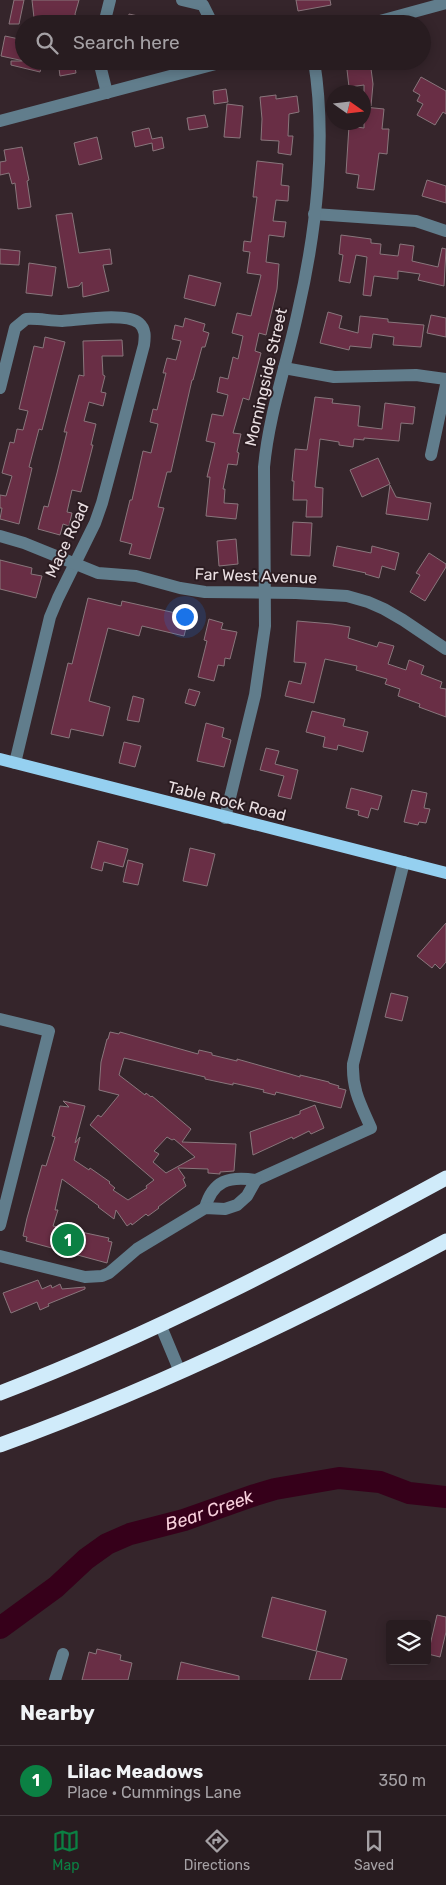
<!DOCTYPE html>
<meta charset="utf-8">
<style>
:root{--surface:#281c20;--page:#302529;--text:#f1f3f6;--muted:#a5a1a5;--line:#443a3e;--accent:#0b8043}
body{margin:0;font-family:Rubik,sans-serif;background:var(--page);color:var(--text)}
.controls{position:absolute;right:15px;bottom:15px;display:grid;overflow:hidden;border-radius:5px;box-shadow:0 2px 12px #0003}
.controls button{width:45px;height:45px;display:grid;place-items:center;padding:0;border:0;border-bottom:1px solid var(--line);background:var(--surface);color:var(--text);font:25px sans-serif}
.compass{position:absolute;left:326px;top:85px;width:45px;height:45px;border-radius:50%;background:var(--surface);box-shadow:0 2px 12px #0003;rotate:104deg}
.you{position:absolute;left:184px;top:616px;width:18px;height:18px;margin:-12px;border:4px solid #fff;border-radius:50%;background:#1a73e8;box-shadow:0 0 0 8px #1a73e833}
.badge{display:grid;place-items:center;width:32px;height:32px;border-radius:50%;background:var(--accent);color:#fff;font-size:16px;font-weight:700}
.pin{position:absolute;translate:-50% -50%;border:2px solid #fff;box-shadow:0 1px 5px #0006}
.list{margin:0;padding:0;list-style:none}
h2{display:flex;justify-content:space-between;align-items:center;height:65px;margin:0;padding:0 20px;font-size:21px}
h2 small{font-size:16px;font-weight:400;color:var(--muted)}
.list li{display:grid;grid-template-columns:32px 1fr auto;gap:15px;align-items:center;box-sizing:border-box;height:70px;padding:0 20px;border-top:1px solid var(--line)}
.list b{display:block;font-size:19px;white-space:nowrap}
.list p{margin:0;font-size:16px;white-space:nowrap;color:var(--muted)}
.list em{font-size:16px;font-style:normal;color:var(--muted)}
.icon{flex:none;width:28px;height:28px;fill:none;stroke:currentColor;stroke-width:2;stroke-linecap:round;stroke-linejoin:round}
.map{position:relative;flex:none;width:446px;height:1680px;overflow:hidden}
.search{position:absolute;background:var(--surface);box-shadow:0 2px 12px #0003;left:15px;right:15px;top:15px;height:55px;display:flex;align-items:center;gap:12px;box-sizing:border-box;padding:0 18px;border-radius:28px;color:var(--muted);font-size:19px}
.sheet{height:135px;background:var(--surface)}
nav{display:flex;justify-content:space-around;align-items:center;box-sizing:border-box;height:70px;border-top:1px solid var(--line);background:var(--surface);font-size:14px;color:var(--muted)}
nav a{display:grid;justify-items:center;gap:2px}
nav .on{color:var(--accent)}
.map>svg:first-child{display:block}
</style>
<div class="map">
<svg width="446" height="1680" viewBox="0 0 446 1680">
<rect width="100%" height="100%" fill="#35252b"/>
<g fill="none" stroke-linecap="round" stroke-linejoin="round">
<path stroke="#36001a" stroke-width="22" id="s1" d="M0 1628 56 1587 86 1559 107 1544 130 1534 184 1520 255 1495 275 1489 339 1478 380 1482 409 1493 446 1497"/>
</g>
<g fill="#692e45" stroke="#89767c" fill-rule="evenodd">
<polygon points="14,0 24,0 19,24 9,24"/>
<polygon points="32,0 79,0 75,14 78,24 63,24 34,18"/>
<polygon points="296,0 330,0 331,5 298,11"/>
<polygon points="129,14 156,20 156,24 127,24"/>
<polygon points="5,36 24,40 24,61 1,56"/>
<polygon points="11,61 43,61 40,72 11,65"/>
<polygon points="58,61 74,61 76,73 60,76"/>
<polygon points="346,61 363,61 364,63 364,61 370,61 373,84 371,106 364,105 364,85 349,87"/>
<polygon points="421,77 446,91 446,114 443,112 435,125 417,115 423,104 417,101 420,95 413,91"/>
<polygon points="226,89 228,102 214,104 213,91"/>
<polygon points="276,95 276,99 297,96 299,112 289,114 288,136 293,136 291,155 278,153 279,141 261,140 262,119 260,97"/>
<polygon points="227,104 243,106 240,138 224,137"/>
<polygon points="364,107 384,109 382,129 389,129 387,154 379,153 374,190 357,188 359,175 346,173 349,126 364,128"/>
<polygon points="205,115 208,127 189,130 187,118"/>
<polygon points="149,128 152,139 162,137 164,148 153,151 152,143 135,147 132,132"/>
<polygon points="97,137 102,159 79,165 74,143"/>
<polygon points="22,147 29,180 27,181 31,207 18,209 15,183 12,184 9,173 0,175 0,162 6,161 4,150"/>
<polygon points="257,161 283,164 281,185 289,186 288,201 276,200 273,221 286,222 284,237 269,235 266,262 279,264 277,289 266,335 259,333 255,351 261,353 249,400 243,398 233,433 241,434 237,452 239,453 237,465 228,464 223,489 225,489 224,503 238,504 236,519 206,516 210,477 207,477 215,443 206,441 212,414 223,416 228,395 217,392 220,377 228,379 233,357 238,359 243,336 232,333 237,313 251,316 261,275 247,273 250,252 243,251 244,241 251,242 257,197 253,197"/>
<polygon points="427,180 446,186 446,203 422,196"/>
<polygon points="72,213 79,253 110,249 112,264 103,265 109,291 83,297 82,282 79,286 68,288 56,215"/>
<polygon points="341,235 371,239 371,243 381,244 380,254 398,256 400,244 414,246 412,261 438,267 442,248 446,249 444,286 418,280 420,274 398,271 398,279 374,276 371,296 363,295 367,257 356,255 350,283 339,281 343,255 339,254"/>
<polygon points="0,249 20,251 19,265 0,264"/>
<polygon points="29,263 56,267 52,296 26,293"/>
<polygon points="189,275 221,283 215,306 184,298"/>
<polygon points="328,312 342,316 339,328 358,333 360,316 388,319 388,322 424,325 421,347 393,345 394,337 373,334 371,348 350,346 349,350 320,343"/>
<polygon points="431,315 446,318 446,337 427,333"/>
<polygon points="185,318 205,324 203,331 209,333 205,347 202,347 193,380 192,380 171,472 167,472 158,507 164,508 150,559 129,554 132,544 120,541 130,500 132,500 143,451 151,453 158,424 150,422 153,409 157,410 166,373 163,373 167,358 176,360 181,341 172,339 175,325 183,327"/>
<polygon points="45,337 65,342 42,430 39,429 29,467 32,468 19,524 0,519 2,508 0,508 0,495 6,496 12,476 2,473 10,442 14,443 17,429 23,430 28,411 19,409 34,346 43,348"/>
<polygon points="122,340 123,356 102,356 103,375 105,376 101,392 106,393 103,406 89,402 84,421 96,424 91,445 93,445 81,492 72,490 67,512 72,513 69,526 63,524 60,535 38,529 44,506 48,507 57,473 67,432 64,432 79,375 84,376 83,341"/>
<polygon points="315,397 333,399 332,403 360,406 358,426 382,429 385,403 415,407 413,424 401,423 399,441 364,438 364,440 354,439 353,447 339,445 339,442 320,439 315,487 323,488 322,517 306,517 307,500 293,500 294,481 292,481 295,449 307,450"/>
<polygon points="378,458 390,484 362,497 350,470"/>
<polygon points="390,485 396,497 431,503 428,520 386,514"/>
<polygon points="293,522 312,523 310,556 291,555"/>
<polygon points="236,539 238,564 219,566 217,541"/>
<polygon points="337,546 371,553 372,546 399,553 395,570 382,566 379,578 365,574 366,573 333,566"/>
<polygon points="429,553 446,564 446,567 425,601 410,592 420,575 416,573"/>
<polygon points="0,560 32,568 31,574 42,576 36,598 0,589"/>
<polygon points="88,598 121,606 122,601 189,616 184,636 142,626 139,636 108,628 89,701 110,707 103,736 71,729 69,738 51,734 68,663 72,664"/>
<polygon points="209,619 223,623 221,629 237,632 230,659 225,658 224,666 218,665 214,681 198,677 207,641 204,640"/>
<polygon points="297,621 332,624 350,627 348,638 377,647 379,642 394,646 388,664 406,670 409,660 424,666 421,674 442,682 440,688 446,689 446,717 419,707 420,704 398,696 400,689 385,684 387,679 356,670 357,666 325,659 314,703 285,696 289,681 301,684 306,663 294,662"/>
<polygon points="189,689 200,692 195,706 185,703"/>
<polygon points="133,696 144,699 139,722 127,720"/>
<polygon points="312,711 345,719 343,726 368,732 363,752 338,745 337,750 323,747 325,737 306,732"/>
<polygon points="206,723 224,728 222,737 231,740 224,767 197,761"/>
<polygon points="124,742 141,746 135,767 119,763"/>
<polygon points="266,748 279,751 275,764 298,770 291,799 278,796 284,776 260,770"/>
<polygon points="351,788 382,796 378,810 371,808 368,818 358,815 359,811 346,808"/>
<polygon points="412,790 427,793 424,808 430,809 426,823 419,822 418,825 404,822"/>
<polygon points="98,841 128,849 123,867 104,862 102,871 91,868"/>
<polygon points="190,848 215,854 207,886 183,881"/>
<polygon points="128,860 143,864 138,885 123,882"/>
<polygon points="446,923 446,962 440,969 435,964 432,968 417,956"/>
<polygon points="391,993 408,997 402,1021 385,1017"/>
<path d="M110 1032 119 1034 120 1032 198 1054 199 1050 212 1053V1055L237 1061V1059L290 1074 300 1077V1075L329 1082V1083L339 1086 338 1088 346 1090 341 1108 276 1092 275 1095 263 1092 264 1090 233 1083V1085L205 1079V1077L124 1058 119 1075 145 1095 146 1093 151 1097 152 1096 191 1129 182 1142 236 1144 234 1171 220 1172V1174L208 1173V1169L178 1168 185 1178 183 1179 186 1186 158 1207 159 1208 148 1216 146 1214 132 1225 131 1223 127 1226 116 1210 114 1219 98 1207 99 1206 62 1179 55 1210H58L53 1226 109 1238 108 1241 112 1242 107 1263 26 1241 27 1237 23 1236 27 1218 42 1165 46 1166 55 1137 52 1136 60 1106 69 1107 63 1101 85 1106 75 1143 80 1137 74 1160 89 1170 90 1168 110 1182 109 1183 115 1188 113 1190 128 1200 147 1188 146 1186 154 1180 90 1125 98 1115 101 1117 119 1095 99 1090 101 1062 107 1039H108ZM167 1137 172 1140 174 1139 195 1157 166 1173 153 1162 159 1154 154 1151Z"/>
<polygon points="315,1105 324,1128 311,1134 309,1131 293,1139 292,1137 253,1155 250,1132 300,1114 300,1111"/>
<polygon points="38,1280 42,1289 51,1285 52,1288 60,1284 62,1289 85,1287 85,1289 48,1304 49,1306 40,1310 37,1302 11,1313 3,1293"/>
<polygon points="272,1597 326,1611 316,1651 262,1637"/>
<polygon points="437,1615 446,1617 446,1632 440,1657 428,1654"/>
<polygon points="97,1649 121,1655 120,1660 132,1663 128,1680 82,1680 89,1652 96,1654"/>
<polygon points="317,1651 347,1659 341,1680 309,1680"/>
<polygon points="181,1662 239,1676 239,1680 177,1680"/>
</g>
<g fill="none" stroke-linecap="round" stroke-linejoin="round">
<g stroke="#617d8c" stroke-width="12">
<polyline points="182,0 203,5 211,21"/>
<polyline points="104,24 110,0"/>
<polyline points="369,24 446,3"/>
<polyline points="99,61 107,93"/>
<polyline points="0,121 227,61"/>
<polyline points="314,214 402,220 416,221 446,231"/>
<polyline points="284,368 334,377 416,375 446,379"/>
<path d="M0 388 15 328 26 319C38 318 50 321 62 321 79 320 126 312 139 323 146 329 145 337 144 345L102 503 95 523 58 598 50 617 15 763"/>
<polyline points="431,455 446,385"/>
<polyline points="0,536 24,543 98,573 136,576 180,588 205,592 296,593 347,596 368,602 384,609 403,620 446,649"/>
<path d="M225 818 255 695 265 626 264 467C269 414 287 363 298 311 316 233 327 140 314 61"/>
<polyline points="0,1019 49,1031 0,1225"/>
<path d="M205 1208C213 1180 229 1176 256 1180L371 1128C361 1105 352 1090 353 1064L404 862"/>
<polyline points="0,1256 85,1277 102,1276 109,1273 137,1249 205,1208 225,1209 237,1205 247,1196 256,1180"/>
<polyline points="160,1324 180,1372"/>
<polyline points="55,1680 63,1654"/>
</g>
<polyline stroke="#95d0f0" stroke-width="12" points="0,759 446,873"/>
<g stroke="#d0ebfa" stroke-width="15">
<path d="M0 1393C154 1334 301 1257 446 1178"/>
<path d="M0 1445C154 1389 302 1318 446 1241"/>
</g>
</g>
<g text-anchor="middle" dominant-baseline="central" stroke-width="4" stroke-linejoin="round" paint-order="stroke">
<g font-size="16" fill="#eadfe2" stroke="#2b1c21">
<text transform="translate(266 377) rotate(-77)">Morningside Street</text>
<text transform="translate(67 540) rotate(-65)">Mace Road</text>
<text transform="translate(256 576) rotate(2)">Far West Avenue</text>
<text transform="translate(227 801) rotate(14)">Table Rock Road</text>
</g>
<g font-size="18" font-style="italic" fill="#f8d0dc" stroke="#2b1c21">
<text stroke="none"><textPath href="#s1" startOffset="244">Bear Creek</textPath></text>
</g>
</g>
</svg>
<div class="controls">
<button><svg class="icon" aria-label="layers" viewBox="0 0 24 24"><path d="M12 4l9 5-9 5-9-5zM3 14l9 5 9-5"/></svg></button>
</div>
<svg class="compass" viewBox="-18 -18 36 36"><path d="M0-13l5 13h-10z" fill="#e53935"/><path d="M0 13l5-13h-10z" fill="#a5a1a5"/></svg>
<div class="you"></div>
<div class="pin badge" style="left:68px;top:1240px">1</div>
<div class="search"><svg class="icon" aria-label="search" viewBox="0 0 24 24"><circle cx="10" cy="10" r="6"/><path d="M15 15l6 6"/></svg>Search here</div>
</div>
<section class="sheet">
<h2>Nearby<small></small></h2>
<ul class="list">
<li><span class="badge">1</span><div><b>Lilac Meadows</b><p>Place · Cummings Lane</p></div><em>350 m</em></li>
</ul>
</section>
<nav>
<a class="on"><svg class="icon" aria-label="map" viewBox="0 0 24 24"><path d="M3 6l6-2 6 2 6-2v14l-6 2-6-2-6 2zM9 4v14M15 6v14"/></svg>Map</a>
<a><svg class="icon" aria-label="directions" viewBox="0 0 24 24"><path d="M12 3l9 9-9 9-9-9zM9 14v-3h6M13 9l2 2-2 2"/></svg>Directions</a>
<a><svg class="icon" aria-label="saved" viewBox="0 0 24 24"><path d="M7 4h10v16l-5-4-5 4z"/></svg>Saved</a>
</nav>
